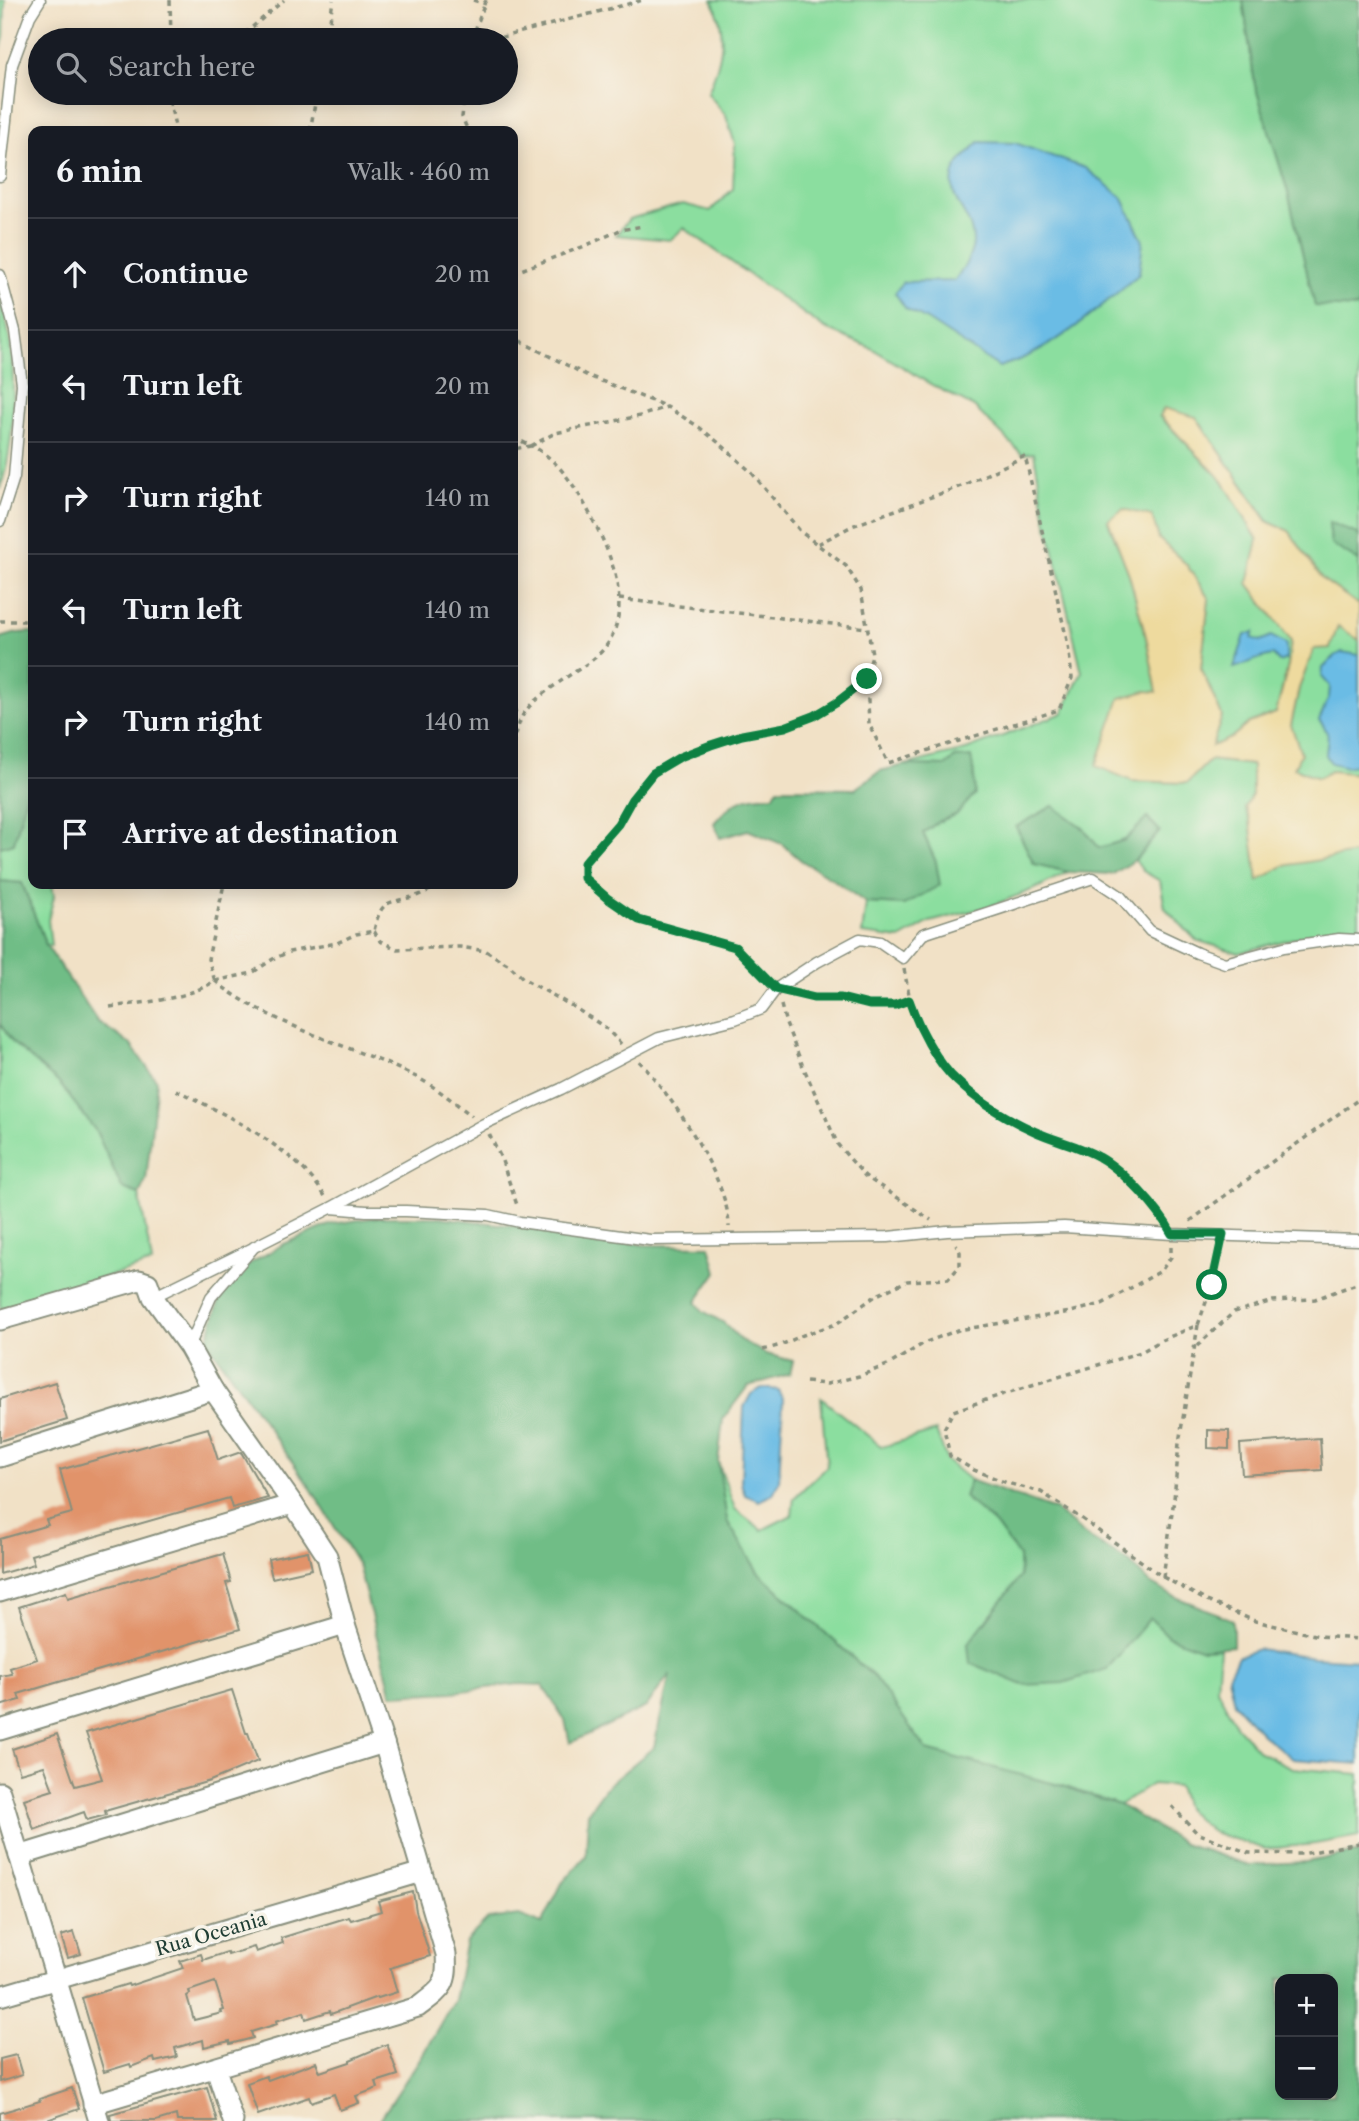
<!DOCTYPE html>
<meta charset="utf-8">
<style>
:root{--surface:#171b24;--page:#242831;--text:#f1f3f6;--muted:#9ea1a6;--line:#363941}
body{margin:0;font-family:"Libre Caslon Text",serif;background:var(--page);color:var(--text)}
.controls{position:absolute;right:21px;bottom:21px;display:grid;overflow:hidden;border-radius:14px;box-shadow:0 4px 18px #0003}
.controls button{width:63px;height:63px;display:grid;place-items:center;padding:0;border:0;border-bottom:2px solid var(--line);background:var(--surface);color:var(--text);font:35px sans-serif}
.stop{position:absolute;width:21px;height:21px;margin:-16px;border:5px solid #0b8043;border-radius:50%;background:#fff}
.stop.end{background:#0b8043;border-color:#fff;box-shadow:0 2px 7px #0008}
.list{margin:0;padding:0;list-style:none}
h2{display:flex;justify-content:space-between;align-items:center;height:91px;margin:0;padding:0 28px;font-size:30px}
h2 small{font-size:23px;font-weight:400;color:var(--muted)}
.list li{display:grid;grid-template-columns:46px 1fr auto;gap:21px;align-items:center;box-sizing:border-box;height:112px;padding:0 28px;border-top:2px solid var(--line)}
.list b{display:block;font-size:26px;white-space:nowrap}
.list em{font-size:23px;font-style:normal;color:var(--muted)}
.icon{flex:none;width:38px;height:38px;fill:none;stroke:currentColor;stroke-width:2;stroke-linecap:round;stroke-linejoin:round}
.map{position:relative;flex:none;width:1359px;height:2121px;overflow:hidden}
.search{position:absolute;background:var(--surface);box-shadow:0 4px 18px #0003;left:28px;top:28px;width:490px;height:77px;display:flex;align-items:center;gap:18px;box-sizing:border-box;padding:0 24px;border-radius:38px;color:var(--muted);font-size:26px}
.panel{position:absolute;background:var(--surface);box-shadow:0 4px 18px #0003;left:28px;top:126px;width:490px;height:763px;border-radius:14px}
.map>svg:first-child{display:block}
</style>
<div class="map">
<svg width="1359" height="2121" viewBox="0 0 1359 2121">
<rect width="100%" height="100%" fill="#f7f3e8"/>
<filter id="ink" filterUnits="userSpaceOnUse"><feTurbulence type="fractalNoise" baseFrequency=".0143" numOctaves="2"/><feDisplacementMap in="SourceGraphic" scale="14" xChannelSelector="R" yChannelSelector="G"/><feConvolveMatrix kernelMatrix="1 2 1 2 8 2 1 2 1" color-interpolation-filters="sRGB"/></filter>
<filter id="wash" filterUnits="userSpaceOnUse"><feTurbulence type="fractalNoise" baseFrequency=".00686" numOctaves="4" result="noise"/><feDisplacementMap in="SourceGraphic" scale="28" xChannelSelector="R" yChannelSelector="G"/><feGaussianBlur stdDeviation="1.57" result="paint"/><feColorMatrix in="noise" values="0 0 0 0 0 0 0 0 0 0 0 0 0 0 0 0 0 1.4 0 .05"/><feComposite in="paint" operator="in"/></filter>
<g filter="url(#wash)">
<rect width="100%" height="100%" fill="#f1e1c6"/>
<g fill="#8bde9f" stroke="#558e6a" stroke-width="2">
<polygon points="0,0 5,0 4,37 0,53"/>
<path d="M712 0H1243L1255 85 1288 192 1315 305 1359 308V535L1329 522 1331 544 1359 561V605L1322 579 1289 531 1269 522 1196 417H1160L1223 481 1258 540 1248 583 1291 641 1288 666 1276 713 1249 723 1231 738 1211 747 1222 716 1201 668 1209 599 1186 564 1159 539 1152 516 1108 521 1129 574 1146 637 1158 693 1132 781 1187 783 1210 760 1252 765V795L1245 808 1250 821 1258 881 1283 866 1339 854 1359 855V932L1309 934 1239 953 1196 940 1165 908 1160 881 1143 871 1135 860 1160 831 1148 818 1125 840 1099 848 1084 829 1053 806 1016 827 1034 864 1068 872 1039 887 991 906 930 922 900 939 862 934 866 903 904 905 936 862 923 833 938 822 957 814 955 758 945 766 905 765 966 750 1063 713 1082 672 1045 514 1034 453 1022 454 974 407 932 385 871 348 824 328 684 228 670 240 616 235 629 219 683 204 710 211 733 189 735 144 726 116 708 93C721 61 729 33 712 0Z"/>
<path d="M0 301C18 349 17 440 0 489Z"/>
<polygon points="1338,625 1359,640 1359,774 1331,771 1318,778 1293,767 1291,725 1299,688 1314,648"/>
<polygon points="31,778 33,778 33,884 52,884 54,896 48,920 51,946 46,945 22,883 0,881 0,847 14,843"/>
<polygon points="0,1024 14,1044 59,1083 96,1131 122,1188 139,1194 152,1263 2,1309 0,1307"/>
<polygon points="821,1398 882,1447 936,1431 947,1461 970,1480 964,1497 995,1524 1019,1557 1020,1577 968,1644 1107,1669 1150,1618 1168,1636 1203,1649 1220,1648 1217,1689 1236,1726 1260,1752 1292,1768 1359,1774 1359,1836 1315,1844 1265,1849 1212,1832 1185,1808 1178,1786 1152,1784 1119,1805 1059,1785 927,1751 874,1677 758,1572 727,1521 718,1462 735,1509 762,1530 792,1515 794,1498 827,1466"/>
</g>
<g fill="#70bd86" stroke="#487d5d" stroke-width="2" fill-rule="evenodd">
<polygon points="1243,0 1359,0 1359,308 1315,306 1288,192 1255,85"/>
<polygon points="1329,522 1359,535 1359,561 1331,544"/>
<polygon points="33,632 33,777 31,778 14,843 0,847 0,638 17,633"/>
<path d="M971 757 974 774 975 794 957 814 938 822 923 833 936 862 940 885 904 905 866 903 831 878 802 861 782 844 748 830 720 838 714 823C735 798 743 797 774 795L778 788 855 789 880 771 905 765 945 766 955 758Z"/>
<polygon points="1053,806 1084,829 1099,848 1125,840 1147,818 1160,831 1135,860 1113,874 1068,872 1034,864 1016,827"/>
<polygon points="0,881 22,883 46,945 97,1021 130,1044 157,1081 146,1180 139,1194 122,1188 96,1131 59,1083 14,1044 0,1024"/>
<path d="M378 1217H439L543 1229 644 1245 710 1246 717 1272 696 1302 703 1311 724 1323 741 1340 766 1354 793 1361 790 1374 748 1386 723 1419 718 1462 727 1521 758 1572 874 1677 927 1750 1059 1785 1119 1805 1183 1843 1248 1865 1306 1862 1359 1852V2121H379L423 2054 454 2000 466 1941 488 1919 519 1915 542 1924 562 1883 586 1856 588 1812 607 1786 654 1747 670 1674 646 1707 570 1743 565 1720 542 1685 519 1684 453 1692 392 1695 358 1565 312 1490 207 1341 221 1295 249 1264 284 1244 332 1224ZM1280 1979H1333V2095H1280Z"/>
<polygon points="970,1480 1055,1510 1085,1535 1130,1563 1150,1583 1173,1596 1233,1620 1233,1646 1203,1649 1168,1636 1150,1618 1107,1669 1063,1683 1023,1685 970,1663 968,1644 1020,1577 1019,1556 995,1524 964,1497"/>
</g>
<polygon fill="#eeda9e" stroke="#868c69" stroke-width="2" points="1164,408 1196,417 1268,522 1289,531 1322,579 1359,605 1359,640 1338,626 1330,648 1314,649 1299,688 1291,725 1301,753 1294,768 1318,778 1331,771 1359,774 1359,855 1349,855 1283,866 1258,881 1250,821 1245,807 1252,795 1252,765 1210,760 1187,783 1132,781 1096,766 1120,698 1146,691 1157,692 1146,637 1129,574 1108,520 1123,509 1152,516 1159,539 1186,564 1209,599 1201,668 1222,716 1212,746 1231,738 1249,723 1276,713 1288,666 1291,641 1248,583 1258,540 1223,481 1160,416"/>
<g fill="#6abce5" stroke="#447c8c" stroke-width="2">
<path d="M979 142 1015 143 1085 168 1122 197 1143 241 1139 274C1106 302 1073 333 1034 353 1023 359 1011 363 999 367L927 320 906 309 895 293 903 282 955 281C962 271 973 255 973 242 974 217 948 202 953 176 955 163 971 151 979 142Z"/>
<path d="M1254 632 1252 638 1260 641 1271 636 1286 644V659L1279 662 1273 655C1258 657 1248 664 1234 668L1245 635Z"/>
<path d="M1342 652 1359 655V764L1347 767 1331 763 1326 755C1327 737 1332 736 1319 720L1329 697 1330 686 1322 677 1323 668 1335 656Z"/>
<polygon points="761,1388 778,1390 783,1400 779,1481 773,1494 759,1501 745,1495 741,1483 744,1407 751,1394"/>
<polygon points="1258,1649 1314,1657 1359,1660 1359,1764 1293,1759 1261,1733 1234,1703 1228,1676 1238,1656"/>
</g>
<g id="blocks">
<g fill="#e1936b" fill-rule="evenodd">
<polygon points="55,1382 67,1420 0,1441 0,1399"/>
<polygon points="208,1428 218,1460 241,1452 268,1498 232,1508 229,1498 31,1555 34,1564 0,1574 0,1539 48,1525 46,1520 72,1513 60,1470"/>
<polygon points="1208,1430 1229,1431 1229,1449 1208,1448"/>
<polygon points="1320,1438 1322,1470 1242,1475 1240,1444"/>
<polygon points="308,1551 312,1569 272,1578 268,1559"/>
<polygon points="223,1554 231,1582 226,1583 240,1629 18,1694 20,1700 0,1706 0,1676 12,1674 10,1668 37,1659 19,1607 66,1592 68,1598"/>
<polygon points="232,1690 246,1733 248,1733 258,1761 210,1781 105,1811 106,1815 87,1820 84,1812 34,1830 24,1799 53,1790 44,1766 20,1773 12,1749 57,1734 75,1786 102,1779 86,1733"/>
<path d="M413 1892 416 1911 430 1956 390 1968 397 1992 378 1998 377 1997 331 2014 330 2011 306 2019 304 2012 276 2021 277 2024 251 2032 253 2038 230 2044V2041L204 2047 203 2040 175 2048 177 2057 155 2062 154 2058 131 2067 130 2064 104 2072 82 1998 128 1984 129 1986 183 1968 180 1961 201 1954 203 1960 227 1952 228 1955 254 1947 256 1952 283 1943 281 1938 349 1917 351 1920 381 1911 378 1901ZM215 1982 224 2010 221 2011 222 2013 194 2020 187 1996 190 1994 189 1991Z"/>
<polygon points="74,1932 81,1954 68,1958 61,1936"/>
<polygon points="387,2044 398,2075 376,2082 378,2088 356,2096 359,2103 340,2110 334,2094 311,2102 309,2097 258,2115 247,2083 266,2076 268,2080 316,2062 320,2072 350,2062 350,2060"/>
<polygon points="16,2055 22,2075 0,2082 0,2059"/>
<polygon points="207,2087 217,2121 177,2121 176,2115 156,2121 111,2121 110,2114"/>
<polygon points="72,2088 79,2109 44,2121 0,2121 0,2113 40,2101 39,2099"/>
</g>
</g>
</g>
<g filter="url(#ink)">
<use href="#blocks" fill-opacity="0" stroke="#888f7d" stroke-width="2"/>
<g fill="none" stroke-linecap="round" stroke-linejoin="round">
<g stroke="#888f7d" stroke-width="13">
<g id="lane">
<polyline points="0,176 12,65 30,16 40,0"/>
<polyline points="0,275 15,331 22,384 14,477 0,521"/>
<polyline points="331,1208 484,1124 561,1089 659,1038 735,1019 761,1009 776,989 817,962 860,939 880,942 903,958 923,934 1093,878 1120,896 1150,931 1197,953 1225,963 1284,947 1339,939 1359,940"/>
<polyline points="153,1297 251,1249"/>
<polyline points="189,1347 211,1297 254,1247 331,1208 366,1211 406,1211 488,1215 520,1222 650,1240 888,1237 947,1231 1064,1227 1172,1234 1359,1240"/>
</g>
</g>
<g stroke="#888f7d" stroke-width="23">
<g id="street">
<polyline points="0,1320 139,1280 148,1283 153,1297 189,1347 213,1390"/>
<path d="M0 1457 213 1390 293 1504 327 1556 345 1625 384 1743 446 1954C448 1986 443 1988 418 2007L93 2104"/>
<polyline points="0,1592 293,1504"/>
<polyline points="0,1730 345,1625"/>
<polyline points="0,1792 99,2121"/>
<polyline points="19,1856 384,1743"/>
<polyline points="0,1996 422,1872"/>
<polyline points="216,2069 233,2121"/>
</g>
</g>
<g stroke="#888f7d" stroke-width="3.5" stroke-dasharray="5 5" stroke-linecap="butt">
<polyline points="170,0 171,40"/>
<polyline points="473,0 486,4"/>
<polyline points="237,40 284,0"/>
<polyline points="327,40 333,0"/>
<polyline points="473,40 474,33 486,0"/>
<polyline points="491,40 643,0"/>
<polyline points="175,93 169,98 176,131"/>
<polyline points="465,93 462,117 468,131"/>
<polyline points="310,131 317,93"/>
<polyline points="513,273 585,246 620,230 643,226"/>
<polyline points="513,334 522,342 586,375 665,406"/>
<polyline points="513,437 531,446 513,449"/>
<polyline points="531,446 555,433 640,416 667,407 699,427 724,447 752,473 801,532 846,566 861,590 866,619 872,654 867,679 836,703 814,716 785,727 742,735 711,745 680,757 653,773 632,799 618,824 584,863 585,878 607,898 639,920 735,947 768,980"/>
<polyline points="818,544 852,526 964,485 1025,456 1068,645 1072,678 1059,710 888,763 869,724 867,679"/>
<polyline points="619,599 867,628"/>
<polyline points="0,621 33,621"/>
<polyline points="513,709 523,715"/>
<path d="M513 745C516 736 518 723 523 715 532 700 550 689 564 679 575 671 589 664 599 654 635 619 615 562 595 524 580 494 562 462 532 446"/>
<polyline points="374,931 380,941 397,949 460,947 486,951 509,965 524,979 572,1006 606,1028 621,1044"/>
<polyline points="904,969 912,1010 938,1059 956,1081 981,1100 1035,1131 1100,1157 1146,1198 1165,1221"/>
<path d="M215 981C273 1027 349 1044 414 1076 435 1086 454 1102 472 1116"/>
<path d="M215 981 252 973 273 959 289 952 337 943 356 934 374 931C381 898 388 904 416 896 425 893 433 888 441 884"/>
<polyline points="792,993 814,998 841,998 869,1005 895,1005 909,1000"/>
<polyline points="781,1005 786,1024 802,1064 838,1145 865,1176 931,1220"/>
<path d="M110 1007C146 1002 185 1000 215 981L208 959 224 884"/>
<path d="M639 1061C671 1095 729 1179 729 1227"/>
<path d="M176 1090C225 1114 298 1149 326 1198"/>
<polyline points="489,1134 501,1158 518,1208"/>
<polyline points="1190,1221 1359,1099"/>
<polyline points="1198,1325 1179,1443 1174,1499 1163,1577 1082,1519 1041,1492 1007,1483 974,1470 950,1456 944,1429 953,1411 1022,1388 1141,1352 1162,1340 1198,1325 1212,1285 1220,1248"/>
<polyline points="1197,1346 1234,1312 1273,1301 1315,1299 1359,1283"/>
<polyline points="763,1350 781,1345 803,1335 836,1324 877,1295 907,1281 948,1279 960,1266 960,1252 956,1244"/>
<polyline points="806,1382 827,1384 859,1376 890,1364 926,1342 958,1330 1071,1312 1102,1304 1161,1271 1171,1257 1171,1244"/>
<polyline points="1163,1577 1207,1601 1255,1621 1319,1636 1359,1639"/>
<polyline points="1172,1806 1197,1833 1249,1853 1302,1854 1359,1843"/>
</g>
<use href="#lane" stroke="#fff" stroke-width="10"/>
<use href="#street" stroke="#fff" stroke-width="19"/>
</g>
</g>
<g fill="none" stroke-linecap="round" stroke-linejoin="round" filter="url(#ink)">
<path stroke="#0b8043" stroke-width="9" d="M867 679 836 703 814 716 785 727 742 735 711 745 680 757 653 773 632 799 618 824 584 863V878L607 898 639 920 735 947 776 989 814 998H841L869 1005H895L909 1000C918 1026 937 1064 958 1082 979 1102 1008 1119 1034 1131 1055 1141 1079 1145 1099 1157 1124 1171 1159 1209 1172 1234H1223L1212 1285"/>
</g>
<g text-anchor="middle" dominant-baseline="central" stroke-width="7" stroke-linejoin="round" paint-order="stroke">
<g font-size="19" fill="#1f3d34" stroke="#f7f3e8">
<text transform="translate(211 1934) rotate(-16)">Rua Oceania</text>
</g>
</g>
</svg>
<div class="controls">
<button>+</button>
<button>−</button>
</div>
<div class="stop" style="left:1212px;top:1285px"></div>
<div class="stop end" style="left:867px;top:679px"></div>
<div class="search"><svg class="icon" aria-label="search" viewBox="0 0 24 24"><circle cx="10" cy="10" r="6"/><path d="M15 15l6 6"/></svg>Search here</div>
<section class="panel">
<h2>6 min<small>Walk · 460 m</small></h2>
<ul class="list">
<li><svg class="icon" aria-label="ahead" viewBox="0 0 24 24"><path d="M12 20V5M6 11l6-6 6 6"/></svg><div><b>Continue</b></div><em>20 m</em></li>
<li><svg class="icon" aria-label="left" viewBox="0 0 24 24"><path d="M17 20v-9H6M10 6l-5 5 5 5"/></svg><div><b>Turn left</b></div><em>20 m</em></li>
<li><svg class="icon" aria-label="right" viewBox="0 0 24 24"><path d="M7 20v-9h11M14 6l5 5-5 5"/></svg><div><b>Turn right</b></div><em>140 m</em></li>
<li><svg class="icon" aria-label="left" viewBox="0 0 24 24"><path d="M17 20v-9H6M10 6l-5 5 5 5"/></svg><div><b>Turn left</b></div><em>140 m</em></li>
<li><svg class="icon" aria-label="right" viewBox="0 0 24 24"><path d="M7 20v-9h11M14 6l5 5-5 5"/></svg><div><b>Turn right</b></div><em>140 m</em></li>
<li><svg class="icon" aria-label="arrive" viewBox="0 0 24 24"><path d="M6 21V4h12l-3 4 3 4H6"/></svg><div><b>Arrive at destination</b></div></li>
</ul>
</section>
</div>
